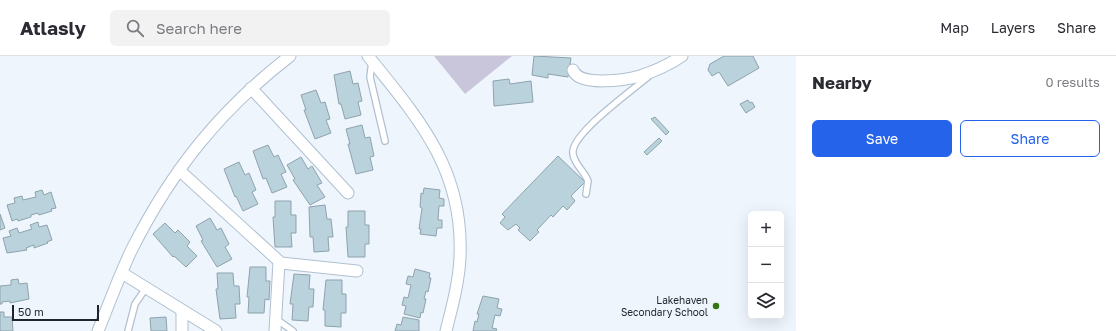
<!DOCTYPE html>
<meta charset="utf-8">
<style>
:root{--surface:#fff;--page:#f2f2f3;--text:#2b2b33;--muted:#7c7c81;--line:#e1e1e2;--accent:#2563eb}
body{margin:0;font-family:"Golos Text",sans-serif;background:var(--page);color:var(--text)}
.controls{position:absolute;right:12px;bottom:12px;display:grid;overflow:hidden;border-radius:6px;box-shadow:0 4px 16px #0002}
.controls button{width:36px;height:36px;display:grid;place-items:center;padding:0;border:0;border-bottom:1px solid var(--line);background:var(--surface);color:var(--text);font:20px sans-serif}
.scale{position:absolute;left:12px;bottom:10px;width:87px;box-sizing:border-box;padding-left:4px;border:2px solid #1e242a;border-top:0;font-size:11px;line-height:14px;white-space:nowrap;color:#1e242a;-webkit-text-stroke:3px #eef5fc;paint-order:stroke}
.list{margin:0;padding:0;list-style:none}
h2{display:flex;justify-content:space-between;align-items:center;height:52px;margin:0;padding:0 16px;font-size:17px}
h2 small{font-size:13px;font-weight:400;color:var(--muted)}
.actions{display:flex;gap:8px;padding:12px 16px}
.actions a{flex:1;padding:9px 0;border:1px solid var(--accent);border-radius:6px;text-align:center;font-size:14px;color:var(--accent)}
.actions .main{background:var(--accent);color:#fff}
.icon{flex:none;width:22px;height:22px;fill:none;stroke:currentColor;stroke-width:2;stroke-linecap:round;stroke-linejoin:round}
.map{position:relative;flex:none;width:796px;height:275px;overflow:hidden}
header{display:flex;align-items:center;gap:24px;box-sizing:border-box;height:56px;padding:0 20px;background:var(--surface);border-bottom:1px solid var(--line)}
header strong{font-size:19px}
nav{display:flex;gap:22px;margin-inline-start:auto;font-size:14px}
.search{width:280px;height:36px;background:var(--page);display:flex;align-items:center;gap:10px;box-sizing:border-box;padding:0 14px;border-radius:6px;color:var(--muted);font-size:15px}
main{display:flex}
aside{flex:1;background:var(--surface)}
.map>svg:first-child{display:block}
</style>
<header>
<strong>Atlasly</strong>
<div class="search"><svg class="icon" aria-label="search" viewBox="0 0 24 24"><circle cx="10" cy="10" r="6"/><path d="M15 15l6 6"/></svg>Search here</div>
<nav><a>Map</a><a>Layers</a><a>Share</a></nav>
</header>
<main>
<div class="map">
<svg width="796" height="275" viewBox="0 0 796 275">
<rect width="100%" height="100%" fill="#eef5fc"/>
<polygon fill="#c9c6dc" points="434,0 512,0 465,38"/>
<g fill="#bad2dc" stroke="#8da3ad">
<polygon points="534,0 571,2 568,21 548,18 548,22 532,19"/>
<polygon points="724,0 753,0 759,12 728,30 719,16 712,20 708,14 710,8"/>
<polygon points="350,15 353,28 358,27 362,45 358,46 361,59 345,63 341,48 339,48 334,19"/>
<polygon points="509,23 510,28 531,25 533,46 494,50 493,25"/>
<polygon points="316,34 321,47 325,46 330,63 326,64 331,77 315,83 304,54 306,54 301,39"/>
<polygon points="748,44 750,47 752,46 755,51 746,57 740,48"/>
<polygon points="655,61 669,76 666,79 651,63"/>
<polygon points="362,69 365,82 370,81 374,100 370,101 373,114 356,118 348,88 350,88 346,73"/>
<polygon points="659,82 662,85 647,99 644,96"/>
<polygon points="268,89 274,101 278,99 286,116 281,118 287,131 272,137 266,122 263,123 253,95"/>
<polygon points="558,100 585,126 571,140 575,145 567,154 563,150 553,161 551,159 537,174 539,176 530,185 518,174 520,172 516,168 508,174 500,167 505,161 502,158"/>
<polygon points="301,101 308,113 312,110 322,127 317,129 325,141 310,149 293,124 295,123 287,109"/>
<polygon points="239,106 245,119 249,117 256,134 252,136 258,148 243,155 236,140 235,141 224,113"/>
<polygon points="424,132 440,134 439,142 444,143 444,150 439,150 438,164 442,164 442,172 437,172 436,180 420,178 421,173 419,173 422,152 420,151 421,137 423,138"/>
<polygon points="42,134 44,139 51,136 56,152 51,153 52,155 39,159 38,157 31,159 31,161 18,165 17,163 12,165 7,149 15,147 14,142 22,140 23,144 36,141 35,136"/>
<polygon points="275,145 291,145 291,159 296,159 296,177 291,177 292,191 275,191 273,161 275,161"/>
<polygon points="325,149 327,163 331,163 333,181 328,181 329,195 314,196 313,181 310,181 309,151"/>
<polygon points="348,155 365,155 365,169 369,169 369,188 365,188 365,201 348,201 346,171 348,171"/>
<polygon points="0,158 5,172 0,174"/>
<polygon points="210,162 217,174 221,172 229,188 225,191 232,203 217,211 201,185 203,184 196,170"/>
<polygon points="38,166 39,171 47,169 52,184 47,186 48,187 34,192 34,189 26,192 27,194 7,197 3,182 11,180 9,175 17,172 19,177 32,173 30,169"/>
<polygon points="165,167 175,177 178,174 190,186 187,190 197,200 186,211 174,200 173,201 153,178"/>
<polygon points="250,211 266,211 266,225 270,225 269,244 265,243 264,257 248,257 249,241 247,241"/>
<polygon points="415,213 430,217 429,222 431,222 428,236 426,235 424,243 426,243 423,257 421,256 420,262 404,258 406,250 402,249 404,241 408,242 411,229 406,228 408,220 413,221"/>
<polygon points="217,217 233,217 234,230 239,230 240,248 235,248 236,262 220,263 216,233 218,233"/>
<polygon points="294,218 310,219 309,233 314,233 313,251 309,251 308,265 292,264 293,248 290,248"/>
<polygon points="18,223 19,228 27,227 29,243 10,247 10,245 2,246 2,248 0,248 0,230 11,229 11,224"/>
<polygon points="326,224 342,224 342,238 346,238 346,257 341,257 341,271 325,270 325,254 323,254"/>
<polygon points="483,240 499,243 497,252 502,253 500,260 495,259 492,272 497,273 496,275 473,275 475,265 477,266 479,258 477,258"/>
<polygon points="0,256 4,256 4,261 12,261 13,275 0,275"/>
<polygon points="166,261 167,275 151,275 150,262"/>
<polygon points="403,261 419,264 419,275 395,275 397,268 401,269"/>
</g>
<g fill="none" stroke-linecap="round" stroke-linejoin="round">
<g stroke="#b0c0d0" stroke-width="8">
<g id="service">
<polyline points="372,5 370,21 385,85"/>
<path d="M586 138 588 125C585 116 574 108 573 98 569 79 633 34 649 20"/>
<polyline points="276,263 293,275"/>
<polyline points="128,275 135,248 146,232"/>
</g>
</g>
<g stroke="#b0c0d0" stroke-width="13">
<g id="minor">
<path d="M368 0C419 63 464 114 460 201 459 226 452 251 446 275"/>
<path d="M573 14C579 31 626 24 640 20 655 15 669 9 682 0"/>
<polyline points="251,32 348,137"/>
<polyline points="179,114 281,207 357,215"/>
<polyline points="122,217 216,275"/>
<polyline points="182,255 182,275"/>
<path d="M98 275C109 248 119 220 132 193 172 114 220 54 290 0"/>
<polyline points="275,275 279,206"/>
</g>
</g>
<use href="#service" stroke="#fff" stroke-width="5.5"/>
<use href="#minor" stroke="#fff" stroke-width="11"/>
</g>
<circle fill="#347513" stroke="#eef5fc" stroke-width="1.5" cx="716" cy="250" r="4"/>
<g text-anchor="middle" dominant-baseline="central" stroke-width="3.5" stroke-linejoin="round" paint-order="stroke">
<g font-size="10" fill="#1e242a" stroke="#eef5fc" text-anchor="end">
<text x="708" y="244">Lakehaven<tspan x="708" dy="12">Secondary School</tspan></text>
</g>
</g>
</svg>
<div class="controls">
<button>+</button>
<button>−</button>
<button><svg class="icon" aria-label="layers" viewBox="0 0 24 24"><path d="M12 4l9 5-9 5-9-5zM3 14l9 5 9-5"/></svg></button>
</div>
<div class="scale">50 m</div>
</div>
<aside>
<h2>Nearby<small>0 results</small></h2>
<ul class="list">
</ul>
<div class="actions"><a class="main">Save</a><a>Share</a></div>
</aside>
</main>
